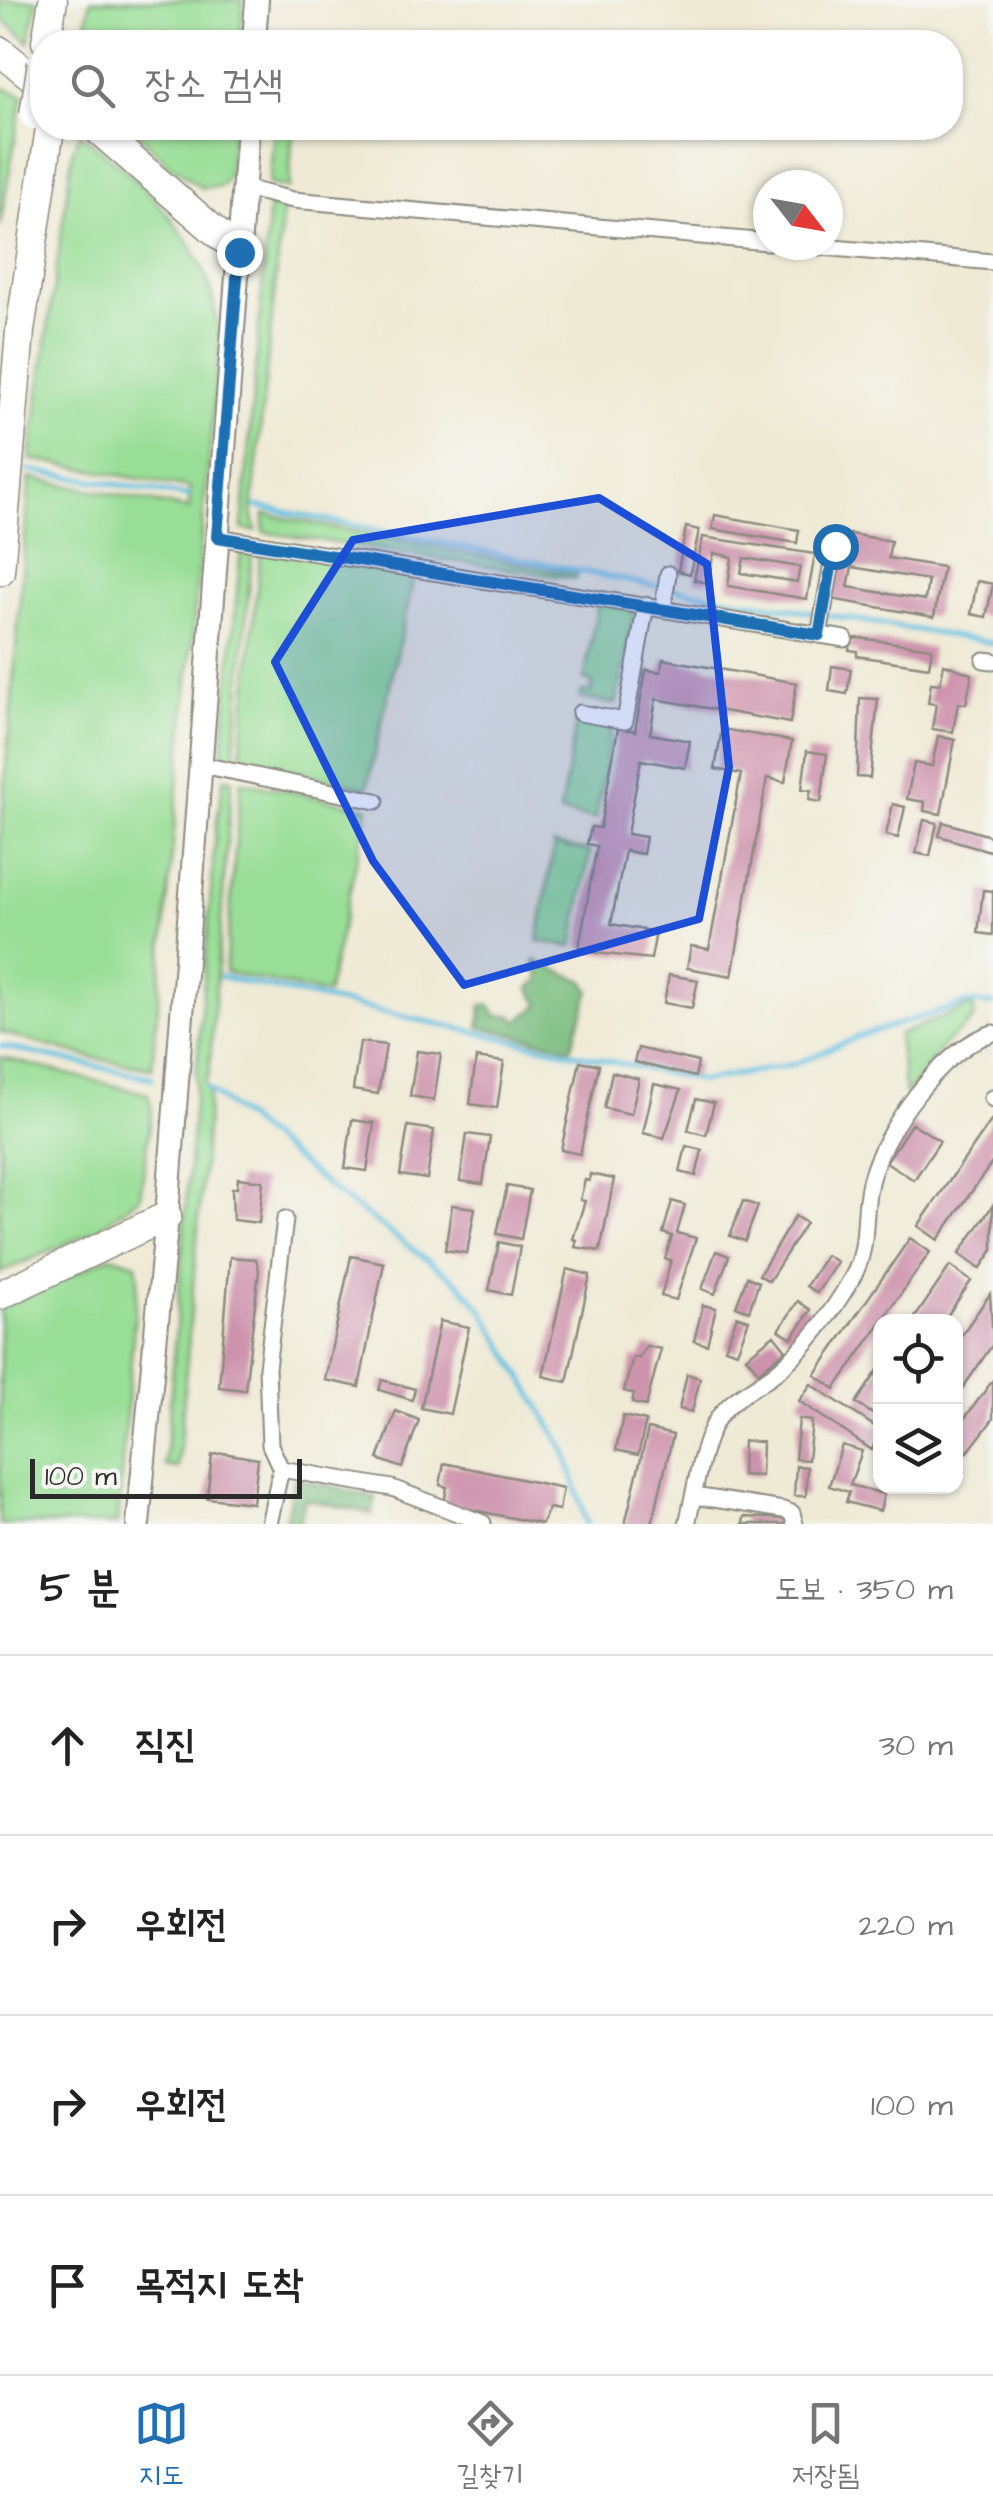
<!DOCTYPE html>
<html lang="ko">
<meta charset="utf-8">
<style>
:root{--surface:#fff;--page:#f6f6f6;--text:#222;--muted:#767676;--line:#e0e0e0;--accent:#1f6fb2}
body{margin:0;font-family:"Architects Daughter","Poor Story",sans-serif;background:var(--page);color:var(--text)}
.controls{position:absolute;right:30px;bottom:30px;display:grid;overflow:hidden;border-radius:20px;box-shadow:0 2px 8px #0004}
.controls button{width:90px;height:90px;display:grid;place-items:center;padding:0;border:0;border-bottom:2px solid var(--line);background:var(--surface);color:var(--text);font:50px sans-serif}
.compass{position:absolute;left:753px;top:170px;width:90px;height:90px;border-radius:50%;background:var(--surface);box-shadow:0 2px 8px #0004;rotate:121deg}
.scale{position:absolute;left:30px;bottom:25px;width:272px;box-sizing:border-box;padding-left:10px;border:5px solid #2b2b2b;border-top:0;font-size:28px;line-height:35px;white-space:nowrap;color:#2b2b2b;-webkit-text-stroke:8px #f6f6f2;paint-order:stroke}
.stop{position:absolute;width:30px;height:30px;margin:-22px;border:8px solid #1f6fb2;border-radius:50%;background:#fff}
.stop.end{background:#1f6fb2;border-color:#fff;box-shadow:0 2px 10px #0008}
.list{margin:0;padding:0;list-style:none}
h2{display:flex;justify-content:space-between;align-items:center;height:130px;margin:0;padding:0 40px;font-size:42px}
h2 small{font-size:32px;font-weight:400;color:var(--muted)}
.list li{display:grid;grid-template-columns:65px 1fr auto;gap:30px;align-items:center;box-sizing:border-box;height:180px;padding:0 40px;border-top:2px solid var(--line)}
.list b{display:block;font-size:38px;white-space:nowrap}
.list em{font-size:32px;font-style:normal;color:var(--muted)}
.icon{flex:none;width:55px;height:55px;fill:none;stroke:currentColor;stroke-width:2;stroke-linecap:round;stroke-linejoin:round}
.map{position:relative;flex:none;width:993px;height:1524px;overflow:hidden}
.search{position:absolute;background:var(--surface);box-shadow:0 2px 8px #0004;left:30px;right:30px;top:30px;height:110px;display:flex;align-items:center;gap:25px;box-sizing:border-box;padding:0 35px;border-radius:40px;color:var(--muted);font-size:38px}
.sheet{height:850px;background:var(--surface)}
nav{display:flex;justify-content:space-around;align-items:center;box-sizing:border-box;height:140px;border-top:2px solid var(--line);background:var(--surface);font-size:28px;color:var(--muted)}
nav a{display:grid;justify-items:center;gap:5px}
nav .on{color:var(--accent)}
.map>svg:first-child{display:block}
</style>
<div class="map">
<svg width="993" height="1524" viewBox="0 0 993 1524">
<rect width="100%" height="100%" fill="#f6f6f2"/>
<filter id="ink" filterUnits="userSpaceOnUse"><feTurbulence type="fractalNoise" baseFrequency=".01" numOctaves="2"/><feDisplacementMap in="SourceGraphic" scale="20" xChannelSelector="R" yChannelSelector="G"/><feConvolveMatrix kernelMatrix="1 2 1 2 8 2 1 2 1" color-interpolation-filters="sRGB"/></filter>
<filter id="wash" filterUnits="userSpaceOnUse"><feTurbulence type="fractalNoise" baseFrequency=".0048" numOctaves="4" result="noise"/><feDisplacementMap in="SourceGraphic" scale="40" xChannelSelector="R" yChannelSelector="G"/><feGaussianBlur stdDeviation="2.25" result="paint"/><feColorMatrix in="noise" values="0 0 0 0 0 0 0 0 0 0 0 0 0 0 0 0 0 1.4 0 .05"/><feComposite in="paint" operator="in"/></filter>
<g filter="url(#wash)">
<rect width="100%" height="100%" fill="#efead5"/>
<g fill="#99de96" stroke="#628460" stroke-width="2.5">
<polygon points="0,0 37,0 29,42 0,17"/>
<polygon points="91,0 243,0 240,42 82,42"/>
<polygon points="0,87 23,95 0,226"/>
<polygon points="133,128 233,128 229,175 222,186 201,188 166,162"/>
<polygon points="274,128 293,128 289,188 269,184"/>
<path d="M80 133C129 171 183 219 207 278 214 297 216 319 220 339L152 1068 92 1058 0 1032V842L30 478 189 509 190 488 30 459 73 148Z"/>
<polygon points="269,205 283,209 252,511 256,531 242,529"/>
<polygon points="265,514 577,575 576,579 263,532"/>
<polygon points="246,544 253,545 234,759 222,756 241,549"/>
<polygon points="261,547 415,572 367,788 240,760"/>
<polygon points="598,603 635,610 616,704 580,698 582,691 591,692 592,682 584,680"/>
<polygon points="577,717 613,723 596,819 560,813"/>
<polygon points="224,778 232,779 209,1075 205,1081 209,1094 178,1468 165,1466 216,827"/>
<polygon points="241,781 368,808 327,994 225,972"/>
<polygon points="554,845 590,851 573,947 538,941"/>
<polygon points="973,1005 975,1018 943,1045 905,1095 898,1035"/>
<polygon points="0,1057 148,1094 152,1110 140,1197 97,1230 0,1273"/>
<polygon points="111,1256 136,1264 138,1277 117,1524 0,1524 0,1308"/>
</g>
<g fill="#7abd7f" stroke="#527455" stroke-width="2.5">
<polygon points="535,961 584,981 590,991 571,1048 479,1027 482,1005 489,1004 498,1016 512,1015 517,1021 540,1005 529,988 540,980"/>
<polygon points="295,1478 376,1497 372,1514 305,1499 299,1524 284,1524"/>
</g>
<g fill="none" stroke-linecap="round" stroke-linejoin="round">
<g stroke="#63c1e1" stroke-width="5">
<polyline points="27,470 189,496"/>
<polyline points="256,506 645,584 993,643"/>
<polyline points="221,977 702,1081 795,1064 862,1035 968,1003 993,1004"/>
<polyline points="0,1046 152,1078"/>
<polyline points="206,1087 340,1196 459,1283 483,1311 565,1450 587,1524"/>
</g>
</g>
<g id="blocks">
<g fill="#cd92ac" fill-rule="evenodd">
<polygon points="715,515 799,530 797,543 712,529"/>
<polygon points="686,527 699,530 690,574 678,571"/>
<path d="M850 534 891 541 888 558 943 567 934 617 831 599 840 549 847 550ZM852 567 928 580 925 600 848 587Z"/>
<path d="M703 537 815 554 807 599 728 586 732 557 714 553 707 583 694 580ZM744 558 800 567 797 582 741 573Z"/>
<polygon points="977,581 993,584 986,617 971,614"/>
<polygon points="859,638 932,648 929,667 857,656 857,651 849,650 851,639"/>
<polygon points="663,659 797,683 790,723 656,699 650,734 690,741 685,768 641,760 627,834 646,837 643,854 625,851 611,924 656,932 651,959 596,953 579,947 597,846 587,844 591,827 600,828 618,728 635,731 646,670 661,672"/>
<polygon points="944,664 972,674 966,704 958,703 953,732 932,729 936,704 928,703 931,683 940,684"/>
<polygon points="832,666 851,669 847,694 829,691"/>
<polygon points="860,698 878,699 870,778 857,777"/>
<polygon points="722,729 792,741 785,782 767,778 732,976 687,968 691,946 709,949 741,774 715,769"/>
<polygon points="938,736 955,740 941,814 924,811 925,802 907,799 914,763 932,766"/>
<polygon points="807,751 827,754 821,802 809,800 811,790 802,789"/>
<polygon points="893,804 905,807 898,838 886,835"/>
<polygon points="924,820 937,823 930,856 916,853"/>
<polygon points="943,822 993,837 993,852 939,836"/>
<polygon points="983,890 993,891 993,935 978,933"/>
<polygon points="669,975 698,980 692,1008 664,1003"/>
<polygon points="360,1042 386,1045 378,1094 353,1090"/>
<polygon points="638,1048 698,1062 695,1077 634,1062"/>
<polygon points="417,1051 441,1054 434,1100 410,1096"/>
<polygon points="476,1058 504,1062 497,1108 470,1104"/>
<polygon points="580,1061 599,1065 580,1154 561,1150"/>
<polygon points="612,1072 639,1079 631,1114 604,1108"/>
<polygon points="654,1084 681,1090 664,1138 643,1133"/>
<polygon points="696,1099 714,1103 706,1135 688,1130"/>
<polygon points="993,1118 993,1161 938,1240 918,1226"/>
<polygon points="352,1120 374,1123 367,1171 345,1168"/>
<polygon points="912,1123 940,1141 914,1180 886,1162"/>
<polygon points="408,1126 434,1130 427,1179 400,1175"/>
<polygon points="467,1134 490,1137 483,1184 460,1181"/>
<polygon points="686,1146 702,1150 696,1176 680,1172"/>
<polygon points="590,1174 614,1179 600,1251 575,1247 577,1240 573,1239 585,1201 580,1200 585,1180 589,1181"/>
<polygon points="238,1178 263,1181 259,1223 233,1220 232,1188 237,1188"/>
<polygon points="507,1186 530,1190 521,1239 497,1234"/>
<polygon points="672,1201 685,1205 677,1233 696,1238 676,1300 661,1296 671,1260 665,1259 672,1236 663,1233"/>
<polygon points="743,1201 758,1206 745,1241 730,1236"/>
<polygon points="452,1205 475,1208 467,1253 445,1250"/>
<polygon points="993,1205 993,1250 980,1269 959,1254"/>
<polygon points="795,1216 806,1223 769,1281 759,1275"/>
<polygon points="910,1238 930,1252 835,1389 815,1375"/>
<polygon points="499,1242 520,1247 511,1295 489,1290"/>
<polygon points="716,1251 729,1256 715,1294 702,1289"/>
<polygon points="826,1255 837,1262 817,1293 806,1286"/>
<polygon points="351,1256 384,1263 359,1387 325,1380"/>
<polygon points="230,1257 256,1259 259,1270 245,1390 219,1387"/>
<polygon points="950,1266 971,1281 943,1322 912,1322"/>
<polygon points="567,1269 590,1275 567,1382 543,1376"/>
<polygon points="747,1277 759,1282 749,1311 736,1306"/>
<polygon points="990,1294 993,1344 956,1398 956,1343"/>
<polygon points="798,1301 811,1310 792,1338 779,1330"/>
<polygon points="703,1305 716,1308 707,1345 694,1341"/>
<polygon points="737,1316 749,1320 737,1352 725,1348"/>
<polygon points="440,1321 469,1327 450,1414 421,1408"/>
<polygon points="774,1335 786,1350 759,1372 746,1357"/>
<polygon points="646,1346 661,1349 646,1406 632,1403 634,1394 624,1391 633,1357 639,1358"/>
<polygon points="880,1367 880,1412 877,1417 856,1403"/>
<polygon points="687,1374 700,1378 692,1412 679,1409"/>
<polygon points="382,1380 415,1389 412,1400 379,1390"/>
<polygon points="993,1380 993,1419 968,1452 956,1442 956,1430"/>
<polygon points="811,1384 880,1430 872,1450 799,1401"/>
<polygon points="396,1411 419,1420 402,1468 378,1459"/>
<polygon points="623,1416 646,1421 638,1455 616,1450"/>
<polygon points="799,1419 812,1421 808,1460 795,1459"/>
<polygon points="648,1429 673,1435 652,1524 625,1524"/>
<polygon points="743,1441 762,1442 761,1476 742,1475"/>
<polygon points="842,1445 862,1451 850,1485 884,1494 880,1511 846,1502 849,1492 829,1486"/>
<polygon points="223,1453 258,1459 253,1503 207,1498 212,1455"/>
<polygon points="444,1463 563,1488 559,1510 549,1508 542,1524 444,1504 447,1487 440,1485"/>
<polygon points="796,1466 807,1467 806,1496 794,1496"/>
<polygon points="744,1517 787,1519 786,1524 743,1524"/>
</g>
</g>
</g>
<g filter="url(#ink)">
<use href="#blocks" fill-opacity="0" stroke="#8d8a80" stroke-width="2.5"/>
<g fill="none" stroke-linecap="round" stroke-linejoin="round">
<g stroke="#8d8a80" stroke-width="19">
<g id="street">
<polyline points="244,188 293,200 768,242"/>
<polyline points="799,245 993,262"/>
<polyline points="217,537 845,639"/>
<polyline points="663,608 668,574"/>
<polyline points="819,635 835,546"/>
<polyline points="984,660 993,661"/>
<polyline points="580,713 625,721 646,605"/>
<polyline points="202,765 376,801"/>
<polyline points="992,1098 993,1099"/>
<polyline points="281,1469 392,1488 483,1523"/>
<polyline points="694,1496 783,1510 792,1513 795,1524"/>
<polyline points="269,1524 281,1469 270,1445 267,1368 285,1219"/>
<path d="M687 1524C695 1493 700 1448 716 1421 732 1395 760 1387 781 1368 810 1343 833 1311 852 1278 870 1248 862 1215 870 1182 882 1132 943 1047 993 1033"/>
</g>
</g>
<g stroke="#8d8a80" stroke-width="26">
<g id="secondary">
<polyline points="254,42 257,0"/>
<polyline points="138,1524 167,1216 248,128"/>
</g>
</g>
<g stroke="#8d8a80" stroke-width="31">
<g id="highway">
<polyline points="46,42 53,0"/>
<polyline points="0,51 42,85"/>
<polyline points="96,128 239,252"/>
<polyline points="0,571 20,331 50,128"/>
<polyline points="0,1295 167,1216"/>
</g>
</g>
<use href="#street" stroke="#fff" stroke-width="15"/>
<use href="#secondary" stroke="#fff" stroke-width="22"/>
<use href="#highway" stroke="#fff" stroke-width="28"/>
<g stroke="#8d8a80" stroke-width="31" stroke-linecap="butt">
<polyline id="highway-bridge" points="34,115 42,62"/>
</g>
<use href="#highway-bridge" stroke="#fff" stroke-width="28"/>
</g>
</g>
<g fill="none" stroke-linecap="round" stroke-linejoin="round" filter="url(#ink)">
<polyline stroke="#1f6fb2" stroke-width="12" points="239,252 217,537 819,635 835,546"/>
</g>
<path fill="#1d4ed8" fill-opacity="0.2" stroke="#1d4ed8" stroke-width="8" stroke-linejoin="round" d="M599 498 707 564 729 767 699 919 464 985 373 861 275 662 353 540Z"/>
</svg>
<div class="controls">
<button><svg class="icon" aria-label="locate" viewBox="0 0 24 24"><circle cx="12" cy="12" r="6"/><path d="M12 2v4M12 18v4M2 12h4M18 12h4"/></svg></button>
<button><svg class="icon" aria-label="layers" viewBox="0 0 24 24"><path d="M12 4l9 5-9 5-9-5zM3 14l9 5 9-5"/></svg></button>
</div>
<svg class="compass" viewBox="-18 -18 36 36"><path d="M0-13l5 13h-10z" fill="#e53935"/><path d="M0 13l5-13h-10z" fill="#767676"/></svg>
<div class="scale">100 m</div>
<div class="stop" style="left:835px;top:546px"></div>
<div class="stop end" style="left:239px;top:252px"></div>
<div class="search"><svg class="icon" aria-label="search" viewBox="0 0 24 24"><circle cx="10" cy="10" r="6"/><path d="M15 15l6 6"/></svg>장소 검색</div>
</div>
<section class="sheet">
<h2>5 분<small>도보 · 350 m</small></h2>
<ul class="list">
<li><svg class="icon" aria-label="ahead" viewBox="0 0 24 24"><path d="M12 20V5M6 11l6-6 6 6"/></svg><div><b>직진</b></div><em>30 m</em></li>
<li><svg class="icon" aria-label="right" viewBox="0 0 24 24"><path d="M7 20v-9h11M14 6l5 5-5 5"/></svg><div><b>우회전</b></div><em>220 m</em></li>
<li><svg class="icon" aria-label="right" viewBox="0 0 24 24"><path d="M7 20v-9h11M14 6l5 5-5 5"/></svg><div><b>우회전</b></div><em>100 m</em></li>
<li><svg class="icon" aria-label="arrive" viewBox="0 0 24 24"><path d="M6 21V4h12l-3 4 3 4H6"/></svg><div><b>목적지 도착</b></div></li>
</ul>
</section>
<nav>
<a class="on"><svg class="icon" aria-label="map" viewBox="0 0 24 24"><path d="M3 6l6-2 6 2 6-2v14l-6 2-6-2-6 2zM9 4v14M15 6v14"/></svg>지도</a>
<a><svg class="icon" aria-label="directions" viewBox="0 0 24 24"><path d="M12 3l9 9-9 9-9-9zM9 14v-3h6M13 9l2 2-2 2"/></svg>길찾기</a>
<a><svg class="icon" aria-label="saved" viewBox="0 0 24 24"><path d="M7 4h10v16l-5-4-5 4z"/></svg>저장됨</a>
</nav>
